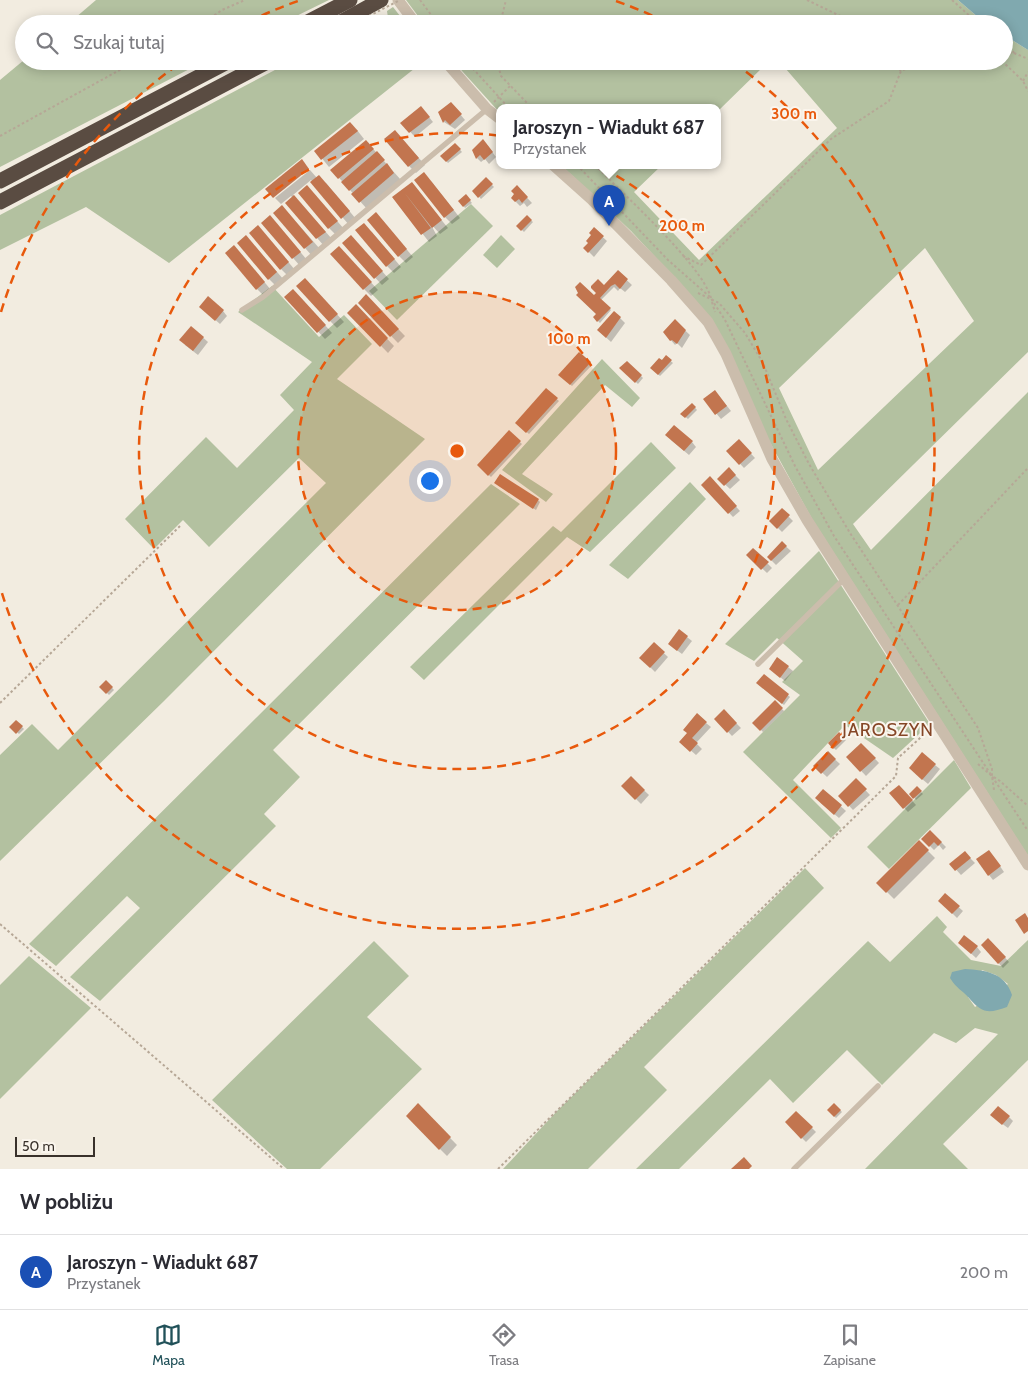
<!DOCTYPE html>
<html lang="pl">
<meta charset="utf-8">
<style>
:root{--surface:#fff;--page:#f7f7f7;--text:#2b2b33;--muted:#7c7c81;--line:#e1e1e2;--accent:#215159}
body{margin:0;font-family:Cabin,sans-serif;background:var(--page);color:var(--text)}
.scale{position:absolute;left:15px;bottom:12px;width:80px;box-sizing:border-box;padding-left:5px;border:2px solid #39312b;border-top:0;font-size:14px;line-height:18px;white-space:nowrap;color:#39312b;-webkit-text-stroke:4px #faf5ed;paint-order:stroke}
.you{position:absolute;left:429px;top:480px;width:18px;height:18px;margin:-12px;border:4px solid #fff;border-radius:50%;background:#1a73e8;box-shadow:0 0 0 8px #1a73e833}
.badge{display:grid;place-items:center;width:32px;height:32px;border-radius:50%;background:var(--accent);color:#fff;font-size:16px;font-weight:700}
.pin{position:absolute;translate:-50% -41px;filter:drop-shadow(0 1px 2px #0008)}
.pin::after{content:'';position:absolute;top:26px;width:18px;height:15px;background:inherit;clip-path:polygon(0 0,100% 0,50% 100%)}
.popup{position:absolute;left:496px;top:104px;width:225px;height:65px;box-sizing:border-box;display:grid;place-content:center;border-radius:10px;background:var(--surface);filter:drop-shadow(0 1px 4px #0005);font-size:16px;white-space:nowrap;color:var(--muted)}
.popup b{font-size:19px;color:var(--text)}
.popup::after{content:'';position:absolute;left:50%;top:100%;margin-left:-10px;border:10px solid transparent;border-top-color:var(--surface)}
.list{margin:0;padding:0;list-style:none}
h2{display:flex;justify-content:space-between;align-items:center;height:65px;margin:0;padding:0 20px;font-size:21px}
h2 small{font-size:16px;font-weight:400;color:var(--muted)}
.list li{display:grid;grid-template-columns:32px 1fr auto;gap:15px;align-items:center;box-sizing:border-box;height:75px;padding:0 20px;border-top:1px solid var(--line)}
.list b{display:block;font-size:19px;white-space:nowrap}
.list p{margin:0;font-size:16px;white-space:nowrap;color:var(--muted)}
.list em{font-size:16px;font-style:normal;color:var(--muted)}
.icon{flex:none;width:28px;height:28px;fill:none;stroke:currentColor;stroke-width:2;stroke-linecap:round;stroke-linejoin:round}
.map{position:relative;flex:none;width:1028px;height:1169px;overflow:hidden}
.search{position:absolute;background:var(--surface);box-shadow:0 2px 12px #0003;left:15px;right:15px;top:15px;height:55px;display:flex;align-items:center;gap:12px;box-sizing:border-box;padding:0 18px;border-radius:28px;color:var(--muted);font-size:19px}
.sheet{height:140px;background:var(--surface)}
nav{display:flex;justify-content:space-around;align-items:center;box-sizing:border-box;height:70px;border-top:1px solid var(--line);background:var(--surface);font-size:14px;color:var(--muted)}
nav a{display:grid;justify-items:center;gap:2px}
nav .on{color:var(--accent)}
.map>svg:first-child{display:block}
</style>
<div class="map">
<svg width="1028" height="1169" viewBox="0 0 1028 1169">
<rect width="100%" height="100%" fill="#f2ece0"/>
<g fill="#b3c1a0" fill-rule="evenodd">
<polygon points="96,0 329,0 280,24 68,24"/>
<polygon points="406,0 958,0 986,24 424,24"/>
<polygon points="393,7 404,21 389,24 387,11"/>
<path d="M1004 35 1028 50V352L853 524 871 550 1028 392V856L812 519 767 437 733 360 673 276 631 231 561 165H662L634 192 699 260 837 128 779 61H1004ZM925 248 974 321 818 470 779 388Z"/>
<polygon points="24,60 24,61 205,61 0,167 0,80"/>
<polygon points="292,61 424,61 169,263 86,207 0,250 0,215"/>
<polygon points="453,61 769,61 718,111 718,107 500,107 500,113"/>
<polygon points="471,204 493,226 397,320 369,291"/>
<polygon points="501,235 515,249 497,268 483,255"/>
<polygon points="272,286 319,337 344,315 372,344 337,379 425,439 164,701 0,861 0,755 32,724 58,750 326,483 299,458 209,547 183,520 154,549 125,519 206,437 237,468 294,410 280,395 312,362 238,312"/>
<polygon points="602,359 640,398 632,407 605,385 522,474 553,494 546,502 502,470"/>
<polygon points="651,442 676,468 590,552 567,537 424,680 410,667 553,526 561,532"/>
<polygon points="690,482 706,499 628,579 609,565"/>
<polygon points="491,484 520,504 273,750 300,777 264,814 276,826 100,1001 70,977 140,908 127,896 56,966 29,944"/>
<polygon points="819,551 930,724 893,758 845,725 793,780 841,828 831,838 743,752 800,695 782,682 803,661 777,638 754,661 725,644"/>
<polygon points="954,760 971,788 889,869 867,847"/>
<polygon points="805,868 824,888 644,1067 667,1090 588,1169 503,1169 557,1111"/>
<path d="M937 916 947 927 943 932 971 960 1001 966 1028 940V1060L943 1144 968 1169H865L998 1034 975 1028 956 1043 934 1033 882 1085 847 1050 793 1103 770 1079 679 1169H636L868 941 890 962ZM982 970 996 975 1008 984 975 1007 968 997Z"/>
<polygon points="374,941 409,976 367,1017 422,1069 320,1169 287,1169 212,1100"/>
<polygon points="29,956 91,1008 0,1099 0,985"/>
</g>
<g fill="#80a9af">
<polygon points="958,0 1028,0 1028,50 1004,35 1004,24 986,24"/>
<path d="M965 969C986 970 1005 973 1012 995L1007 1007C988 1014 982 1013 969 998 962 990 957 989 950 978L952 972Z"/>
</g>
<g fill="#0003">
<polygon points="455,108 465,120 455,129 444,122 440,113"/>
<polygon points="425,112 433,122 415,137 402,123"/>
<polygon points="357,130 364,139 329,167 316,151"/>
<polygon points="402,139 425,165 416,173 409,166"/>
<polygon points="366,141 401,180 367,209 332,170"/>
<polygon points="455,144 462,152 448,163 442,156"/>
<polygon points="487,145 496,157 489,164 485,159 481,162 477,158"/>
<polygon points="310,170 317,178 326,183 356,219 349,225 311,180 293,195 332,239 324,246 287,203 293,198 291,196 281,204 275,198"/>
<polygon points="486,179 494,187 481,199 474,191"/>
<polygon points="431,181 460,218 452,224 445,217"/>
<polygon points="412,184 448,228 440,234 430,223 437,236 429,242 394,197"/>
<polygon points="517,187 532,203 527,207 524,203 520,206 512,198 516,195"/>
<polygon points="314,194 344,229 336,235 329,228"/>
<polygon points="466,196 472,203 465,208 460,201"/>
<polygon points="275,213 289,214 320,249 312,256"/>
<polygon points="527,217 533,222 524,232 518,226"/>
<polygon points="383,221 413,257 406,263 399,256"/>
<polygon points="263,223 277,224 307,260 300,266"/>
<polygon points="594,229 607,241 594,257 585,248 590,243"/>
<polygon points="371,231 401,267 394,273 387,266"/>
<polygon points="265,234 295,270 288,276 281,269"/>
<polygon points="253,244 284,280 276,286 269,279"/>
<polygon points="344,244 358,244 389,279 382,285"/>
<polygon points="241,254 271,290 264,296 257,289"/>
<polygon points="346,255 378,290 371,296 364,289"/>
<polygon points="618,272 632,285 625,292 620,288 618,291 614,287 601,300 611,310 600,323 594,317 598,314 594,297"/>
<polygon points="312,287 344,322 337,328 330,321"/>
<polygon points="366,296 405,336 398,343 359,303"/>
<polygon points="286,297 300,297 332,333 325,339"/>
<polygon points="356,306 394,346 388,353 349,313"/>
<polygon points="205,311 223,311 227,316 220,324"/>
<polygon points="614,312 625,323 611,342 598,330"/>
<polygon points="675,321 690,335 682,348 677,343 675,345 664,332"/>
<polygon points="191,327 208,342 198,355 185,345"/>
<polygon points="579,353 592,365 572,386 560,375"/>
<polygon points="666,357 673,363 660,376 651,368"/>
<polygon points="627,362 643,378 638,384 621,368"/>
<polygon points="546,390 559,401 529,434 516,423"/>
<polygon points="719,396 731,411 721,419 704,399"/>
<polygon points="692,404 697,410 688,419 682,414"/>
<polygon points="509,432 522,444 491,477 478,465"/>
<polygon points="671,440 692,442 696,447 689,455"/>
<polygon points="739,441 755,458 744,468 728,451"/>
<polygon points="729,469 740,480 730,489 719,479"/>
<polygon points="501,476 538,500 540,502 536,510 498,485"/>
<polygon points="710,478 740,511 733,517 703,485"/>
<polygon points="782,510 793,521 782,532 771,521"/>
<polygon points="782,543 791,551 776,565 768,557"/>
<polygon points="753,549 772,568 767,573 748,555"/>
<polygon points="687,637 692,641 682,654 674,648"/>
<polygon points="654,644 668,657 655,672 641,658"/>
<polygon points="788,667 793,671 785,681 775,673"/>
<polygon points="764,675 790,697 784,705 759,685"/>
<polygon points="106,681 114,690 109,695 101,687"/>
<polygon points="775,702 784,711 763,732 754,723"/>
<polygon points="724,711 741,728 732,736 716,719"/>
<polygon points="16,721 24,729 19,734 11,727"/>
<polygon points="706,723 711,727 696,743 702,749 696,755 681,742"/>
<polygon points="839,734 846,740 836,750 829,744"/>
<polygon points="861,744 879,763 866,776 848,757"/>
<polygon points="828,753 840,764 827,777 815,766"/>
<polygon points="935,765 940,769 928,784 915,773"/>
<polygon points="631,778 649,795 641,804 623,786"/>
<polygon points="856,780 870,795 853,810 840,796"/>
<polygon points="899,786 916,805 908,812 891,794"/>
<polygon points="917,788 923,794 916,800 911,794"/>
<polygon points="824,791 846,811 839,818 821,803"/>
<polygon points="930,831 946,847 943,850 939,845 934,850 923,839"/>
<polygon points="919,842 935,858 894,899 878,883"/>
<polygon points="993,856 1004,872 993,880 989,875"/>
<polygon points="969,857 975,863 961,875 951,864"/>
<polygon points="945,895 963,911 957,918 940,901"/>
<polygon points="993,944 1009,962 1003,968 982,945"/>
<polygon points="964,947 977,947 981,952 976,958"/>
<polygon points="834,1104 842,1112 836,1118 828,1110"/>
<polygon points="418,1105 457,1145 447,1156 407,1116"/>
<polygon points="796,1112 816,1132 806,1142 786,1122"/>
<polygon points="1009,1117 1013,1121 1008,1128 997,1120"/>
</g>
<g fill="#c2754f">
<polygon points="451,102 462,114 450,125 445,120 443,123 438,112"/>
<polygon points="421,106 430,117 409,133 400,123"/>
<polygon points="350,122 358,131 321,160 314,151"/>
<polygon points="395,130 419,158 408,167 384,139"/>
<polygon points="483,139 493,152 484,160 480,155 476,159 472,150"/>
<polygon points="366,140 374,149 338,179 330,170"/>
<polygon points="455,143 461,149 446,162 440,156"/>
<polygon points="377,151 385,160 349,191 341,182"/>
<polygon points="302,159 309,169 273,198 265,189"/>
<polygon points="387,163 394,173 359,203 351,194"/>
<polygon points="424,172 454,210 444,218 414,180"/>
<polygon points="319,175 350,211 341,219 310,182"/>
<polygon points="486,177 493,184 478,198 472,191"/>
<polygon points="412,182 442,220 432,228 404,192 431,228 421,235 392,197"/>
<polygon points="307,185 338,221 328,229 298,193"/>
<polygon points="517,185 528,197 522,203 519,199 515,202 511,198 514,194 511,191"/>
<polygon points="466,194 471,200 463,207 458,201"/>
<polygon points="294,195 326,232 316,239 285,203"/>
<polygon points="282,205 313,242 304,249 273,213"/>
<polygon points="376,212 407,249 398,257 367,220"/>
<polygon points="270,215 301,252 292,259 261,223"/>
<polygon points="527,215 532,220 521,231 516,226"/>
<polygon points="364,223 395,259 386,267 355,230"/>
<polygon points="258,225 289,262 280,270 249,233"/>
<polygon points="594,227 604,236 588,253 583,248 588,243 586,241 591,235 589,233"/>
<polygon points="246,235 277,272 268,280 237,243"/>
<polygon points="351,235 383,271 374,279 342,243"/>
<polygon points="234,245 265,282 256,290 225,253"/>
<polygon points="339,246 372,282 363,290 330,254"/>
<polygon points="618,270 628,279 620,289 615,284 611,286 600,298 611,308 597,322 593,317 596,314 576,295 578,293 575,287 580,282 594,295 596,293 591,288 591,286 598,279 604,285"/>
<polygon points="305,278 338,314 329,322 296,286"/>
<polygon points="293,289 326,325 317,333 284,297"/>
<polygon points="366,294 399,329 390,337 358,303"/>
<polygon points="208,296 224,310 215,321 199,307"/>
<polygon points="356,304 388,338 380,347 347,313"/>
<polygon points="614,311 621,317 606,338 597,330"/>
<polygon points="675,319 686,330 677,344 672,340 670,341 663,332"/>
<polygon points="191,326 204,337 193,351 179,340"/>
<polygon points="579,352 591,362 570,385 558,375"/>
<polygon points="666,355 672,360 658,375 650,368 659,358 662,360"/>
<polygon points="627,361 642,375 635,383 619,368"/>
<polygon points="546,388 558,398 526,433 515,423"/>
<polygon points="715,390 727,406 715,415 703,399"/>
<polygon points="692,403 696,407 685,418 680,414"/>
<polygon points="674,425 693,441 684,451 665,435"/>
<polygon points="509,430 521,441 488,476 477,465"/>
<polygon points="739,439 752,453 739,465 726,451"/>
<polygon points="729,467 736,475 724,486 717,479"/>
<polygon points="500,474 539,499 533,509 494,483"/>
<polygon points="710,476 737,506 728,514 701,485"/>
<polygon points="782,508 790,515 777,529 769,521"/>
<polygon points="782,541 787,546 771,561 767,557"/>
<polygon points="753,548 769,562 761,570 746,555"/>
<polygon points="679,629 688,636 677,651 668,644"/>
<polygon points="654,642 665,652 650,668 639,658"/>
<polygon points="777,657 789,666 780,678 769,669"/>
<polygon points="764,674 789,694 782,704 756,683"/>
<polygon points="106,680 113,687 106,694 99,687"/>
<polygon points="775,700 783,708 760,731 752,723"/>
<polygon points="724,709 737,723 727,733 714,719"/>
<polygon points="697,713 707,722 692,738 698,743 690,752 679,742 687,733 683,730"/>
<polygon points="16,720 23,726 16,734 9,727"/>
<polygon points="839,732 845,738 833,749 828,743"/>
<polygon points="861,743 876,758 860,772 846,757"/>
<polygon points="828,751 836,759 821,774 813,766"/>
<polygon points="922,752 936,764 922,780 909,768"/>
<polygon points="631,776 645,790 635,800 621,786"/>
<polygon points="856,778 867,789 848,807 838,796"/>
<polygon points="899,785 913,800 903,809 889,793"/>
<polygon points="917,786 922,791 913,799 909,794"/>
<polygon points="823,789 842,805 834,815 815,798"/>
<polygon points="930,830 942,842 938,846 934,842 929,847 921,839"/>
<polygon points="919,840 929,850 886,893 876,883"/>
<polygon points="989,850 1001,866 988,876 976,859"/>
<polygon points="965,851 971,858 955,871 949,864"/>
<polygon points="945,893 960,906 952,914 938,901"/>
<polygon points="1025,913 1028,918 1028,931 1024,934 1015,920"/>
<polygon points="964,935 978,946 971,954 958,943"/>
<polygon points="988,938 1006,957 998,964 981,945"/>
<polygon points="418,1103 451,1137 439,1150 406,1116"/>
<polygon points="834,1103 841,1110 834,1117 827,1110"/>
<polygon points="998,1106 1010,1116 1002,1125 990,1115"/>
<polygon points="796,1111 813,1127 801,1139 785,1122"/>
<polygon points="744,1157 752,1166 749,1169 731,1169"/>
</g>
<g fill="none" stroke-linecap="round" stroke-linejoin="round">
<g stroke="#b6a796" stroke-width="2" stroke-dasharray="2.5 2.5" stroke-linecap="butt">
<polyline points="420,0 438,24"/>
<polyline points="807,0 857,24"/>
<polyline points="952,0 972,18 983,24"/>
<polyline points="202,24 222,10 245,0"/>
<polyline points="500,24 506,0"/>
<polyline points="1004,39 1014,53"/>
<polyline points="1004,53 1014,53 1028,59"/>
<polyline points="466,61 508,107"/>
<polyline points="497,61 501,76 531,107"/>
<polyline points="893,61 901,71"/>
<polyline points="1002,61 1023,81 1028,91"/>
<polyline points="1023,81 1028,72"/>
<polyline points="494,102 510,86"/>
<polyline points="0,136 136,61"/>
<polyline points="577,165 668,260 710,297 725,320 795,466 834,536 1028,831"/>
<path d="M595 165C622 193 702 265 711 298"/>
<polyline points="683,256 701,265 831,139 889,101 901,71 924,61"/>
<polyline points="698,293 719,303 745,333 763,363 786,419 809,464 850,533 978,728 992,769 992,776 1000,781 1028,806"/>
<polyline points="712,302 715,312"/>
<polyline points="898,605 1028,468"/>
<polyline points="0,703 180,526"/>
<polyline points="978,764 992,776 994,790"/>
<polyline points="0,924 284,1169"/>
<polyline points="498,1169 896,776 898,758 929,730"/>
</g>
<g stroke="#cbbdac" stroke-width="5.5">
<polyline points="242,310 263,297 487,109"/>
<polyline points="758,664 844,579"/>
<polyline points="794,1169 878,1086"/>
</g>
<g stroke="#cbbdac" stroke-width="11">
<polyline points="398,0 416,24"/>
<polyline points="445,61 487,109 500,119"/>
<polyline points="553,165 591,199 671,280 708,322 726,354 772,459 807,520 1028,865"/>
</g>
<g stroke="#5a4c42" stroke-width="15">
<polyline points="304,24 350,0"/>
<polyline points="337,24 381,0"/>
<polyline points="0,181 229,61"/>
<polyline points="0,202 269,61"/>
</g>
<polyline stroke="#b6a796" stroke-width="2" stroke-dasharray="2.5 2.5" stroke-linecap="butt" points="369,16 400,0"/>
</g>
<circle cx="457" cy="451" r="159" fill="#e8590c" fill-opacity=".12"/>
<g fill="none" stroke="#e8590c" stroke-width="2.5" stroke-dasharray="9 6">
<circle cx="457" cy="451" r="159"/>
<circle cx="457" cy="451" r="318"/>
<path d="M1 312A477 477 0 0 1 180 63M248 22A477 477 0 0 1 298 1M616 1A477 477 0 0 1 666 22M734 63A477 477 0 1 1 1 590"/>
</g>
<g text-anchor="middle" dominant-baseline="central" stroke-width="4" stroke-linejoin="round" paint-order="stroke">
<g font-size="18" letter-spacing="1" fill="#854626" stroke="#faf5ed">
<text x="888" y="730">JAROSZYN</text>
</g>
</g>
<circle cx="457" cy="451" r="8" fill="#e8590c" stroke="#faf5ed" stroke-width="2.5"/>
<g font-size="15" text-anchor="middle" font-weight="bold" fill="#e8590c" stroke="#faf5ed" stroke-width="4" stroke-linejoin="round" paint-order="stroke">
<text x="794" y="119">300 m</text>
<text x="682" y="231">200 m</text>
<text x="569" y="344">100 m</text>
</g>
</svg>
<div class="scale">50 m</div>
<div class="you"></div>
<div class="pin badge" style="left:609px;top:226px;background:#1a4fb4">A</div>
<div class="popup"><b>Jaroszyn - Wiadukt 687</b>Przystanek</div>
<div class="search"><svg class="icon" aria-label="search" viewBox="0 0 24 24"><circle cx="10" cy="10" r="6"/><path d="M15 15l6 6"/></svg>Szukaj tutaj</div>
</div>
<section class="sheet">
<h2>W pobliżu<small></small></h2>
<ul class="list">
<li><span class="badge" style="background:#1a4fb4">A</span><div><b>Jaroszyn - Wiadukt 687</b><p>Przystanek</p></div><em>200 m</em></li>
</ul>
</section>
<nav>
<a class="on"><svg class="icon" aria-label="map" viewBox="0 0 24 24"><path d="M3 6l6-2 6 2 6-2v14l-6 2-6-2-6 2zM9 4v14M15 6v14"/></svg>Mapa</a>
<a><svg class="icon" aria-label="directions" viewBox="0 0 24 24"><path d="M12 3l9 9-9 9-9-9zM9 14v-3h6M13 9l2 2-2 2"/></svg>Trasa</a>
<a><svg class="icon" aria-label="saved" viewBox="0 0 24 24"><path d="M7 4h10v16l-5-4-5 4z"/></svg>Zapisane</a>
</nav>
